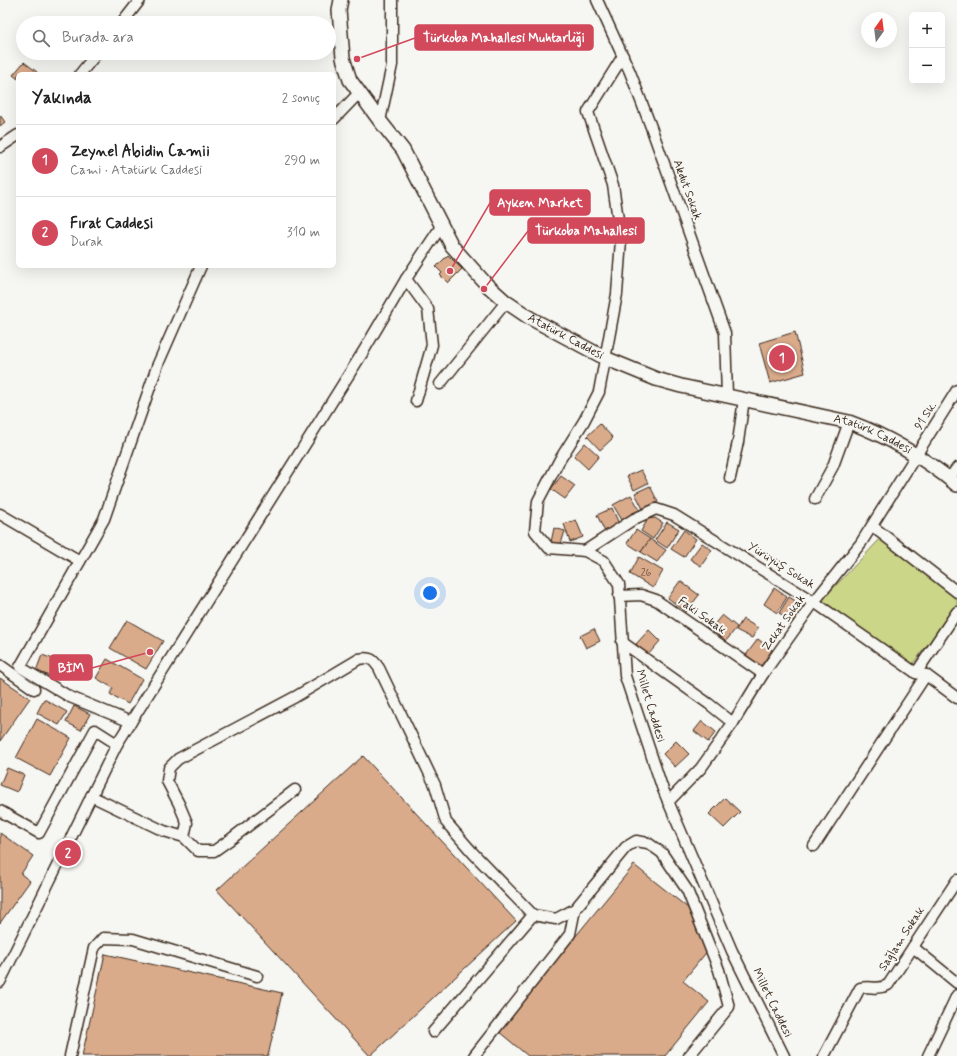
<!DOCTYPE html>
<html lang="tr">
<meta charset="utf-8">
<style>
:root{--surface:#fff;--page:#f2f2f2;--text:#222;--muted:#767676;--line:#e0e0e0;--accent:#d1495b}
body{margin:0;font-family:Mynerve,sans-serif;background:var(--page);color:var(--text)}
.controls{position:absolute;right:12px;top:12px;display:grid;overflow:hidden;border-radius:6px;box-shadow:0 4px 16px #0002}
.controls button{width:36px;height:36px;display:grid;place-items:center;padding:0;border:0;border-bottom:1px solid var(--line);background:var(--surface);color:var(--text);font:20px sans-serif}
.compass{position:absolute;left:861px;top:12px;width:36px;height:36px;border-radius:50%;background:var(--surface);box-shadow:0 4px 16px #0002;rotate:14deg}
.you{position:absolute;left:430px;top:593px;width:14px;height:14px;margin:-10px;border:3px solid #fff;border-radius:50%;background:#1a73e8;box-shadow:0 0 0 6px #1a73e833}
.badge{display:grid;place-items:center;width:26px;height:26px;border-radius:50%;background:var(--accent);color:#fff;font-size:13px;font-weight:700}
.pin{position:absolute;translate:-50% -50%;border:2px solid #fff;box-shadow:0 1px 4px #0006}
.list{margin:0;padding:0;list-style:none}
h2{display:flex;justify-content:space-between;align-items:center;height:52px;margin:0;padding:0 16px;font-size:17px}
h2 small{font-size:13px;font-weight:400;color:var(--muted)}
.list li{display:grid;grid-template-columns:26px 1fr auto;gap:12px;align-items:center;box-sizing:border-box;height:72px;padding:0 16px;border-top:1px solid var(--line)}
.list b{display:block;font-size:15px;white-space:nowrap}
.list p{margin:0;font-size:13px;white-space:nowrap;color:var(--muted)}
.list em{font-size:13px;font-style:normal;color:var(--muted)}
.icon{flex:none;width:22px;height:22px;fill:none;stroke:currentColor;stroke-width:2;stroke-linecap:round;stroke-linejoin:round}
.map{position:relative;flex:none;width:957px;height:1056px;overflow:hidden}
.search{position:absolute;background:var(--surface);box-shadow:0 4px 16px #0002;left:16px;top:16px;width:320px;height:44px;display:flex;align-items:center;gap:10px;box-sizing:border-box;padding:0 14px;border-radius:22px;color:var(--muted);font-size:15px}
.panel{position:absolute;background:var(--surface);box-shadow:0 4px 16px #0002;left:16px;top:72px;width:320px;height:196px;border-radius:6px}
.map>svg:first-child{display:block}
</style>
<div class="map">
<svg width="957" height="1056" viewBox="0 0 957 1056">
<rect width="100%" height="100%" fill="#f6f6f2"/>
<filter id="ink" filterUnits="userSpaceOnUse"><feTurbulence type="fractalNoise" baseFrequency=".025" numOctaves="2"/><feDisplacementMap in="SourceGraphic" scale="8" xChannelSelector="R" yChannelSelector="G"/><feConvolveMatrix kernelMatrix="1 2 1 2 8 2 1 2 1" color-interpolation-filters="sRGB"/></filter>
<g filter="url(#ink)">
<polygon fill="#cbd689" stroke="#838054" points="881,538 957,597 957,607 911,666 822,600"/>
<g fill="#daab8b" stroke="#3b2a1e">
<polygon points="24,62 37,72 36,74 18,74 18,79 13,75"/>
<polygon points="0,115 5,122 0,126"/>
<polygon points="448,255 462,269 448,283 440,275 442,273 436,267"/>
<polygon points="795,332 805,373 770,383 759,343"/>
<polygon points="600,424 613,438 600,450 587,436"/>
<polygon points="585,443 599,456 588,469 574,456"/>
<polygon points="641,470 648,483 634,490 627,476"/>
<polygon points="561,476 575,486 565,499 551,489"/>
<polygon points="650,486 658,502 643,509 635,493"/>
<polygon points="631,495 640,510 622,520 613,505"/>
<polygon points="612,508 620,526 605,532 597,515"/>
<polygon points="655,518 663,523 653,539 641,531 648,519"/>
<polygon points="576,520 583,537 570,542 564,524"/>
<polygon points="667,522 679,529 667,548 655,540"/>
<polygon points="554,528 565,531 561,544 551,542"/>
<polygon points="636,530 650,539 641,552 627,543"/>
<polygon points="684,530 696,539 684,557 671,549"/>
<polygon points="650,539 666,550 657,562 641,552"/>
<polygon points="702,543 712,550 701,566 690,559"/>
<polygon points="639,557 663,571 653,588 630,574"/>
<polygon points="680,581 699,595 686,612 668,598"/>
<polygon points="774,588 787,597 777,613 764,604"/>
<polygon points="789,597 804,606 794,622 779,613"/>
<polygon points="722,615 737,627 726,641 711,628"/>
<polygon points="743,619 758,628 752,638 736,630"/>
<polygon points="127,620 163,641 146,669 110,648"/>
<polygon points="594,629 600,641 586,648 580,636"/>
<polygon points="649,630 660,641 648,655 636,644"/>
<polygon points="758,639 772,650 761,666 746,655"/>
<polygon points="42,655 59,661 53,677 36,671"/>
<polygon points="107,659 142,679 128,704 110,694 113,688 96,678"/>
<polygon points="0,678 30,698 0,741"/>
<polygon points="44,699 67,712 59,725 37,713"/>
<polygon points="74,706 90,714 81,730 66,722"/>
<polygon points="37,719 71,738 50,776 16,758"/>
<polygon points="702,721 716,732 708,742 694,731"/>
<polygon points="676,741 689,754 675,767 663,754"/>
<polygon points="363,756 516,921 370,1056 217,890"/>
<polygon points="7,768 24,775 17,792 0,785"/>
<polygon points="725,798 740,812 724,828 709,814"/>
<polygon points="0,833 33,856 21,874 30,881 0,923"/>
<polygon points="634,865 693,912 709,949 683,981 709,1002 665,1056 528,1056 498,1031"/>
<polygon points="105,954 282,993 268,1056 82,1056"/>
</g>
<g fill="none" stroke-linecap="round" stroke-linejoin="round">
<g stroke="#3b2a1e" stroke-width="13">
<g id="minor">
<polyline points="597,0 630,72 651,127 725,333 727,396"/>
<polyline points="122,23 140,0"/>
<polyline points="623,56 588,112 613,185 621,240 617,294 599,392 584,421 559,461 538,501 535,531 549,548 585,551 604,561 619,584 625,676 662,787 732,951 784,1056"/>
<polyline points="80,74 97,53"/>
<polyline points="334,119 359,93"/>
<polyline points="380,121 392,65 392,0"/>
<polyline points="0,147 18,135"/>
<polyline points="406,279 428,309 432,345 416,401"/>
<polyline points="440,384 506,302"/>
<polyline points="730,478 738,442 744,399"/>
<polyline points="949,479 957,468"/>
<polyline points="815,499 833,466 849,422"/>
<polyline points="0,514 80,561"/>
<polyline points="872,526 957,592"/>
<polyline points="585,551 634,519 656,509 674,515 814,602 916,673 926,675 957,698"/>
<polyline points="619,596 641,595 656,600 763,674"/>
<polyline points="622,642 709,704 733,723"/>
<polyline points="0,665 34,689"/>
<polyline points="916,673 957,612"/>
<polyline points="131,722 70,697 20,667 104,519 158,364 201,266"/>
<polyline points="91,796 164,831 184,837 198,851 214,851 231,839 295,790"/>
<polyline points="668,802 701,768 733,723 763,674 814,602 861,543 957,390"/>
<polyline points="0,811 39,833 95,730 117,744"/>
<path d="M184 837 187 823 179 804 167 781 169 768 178 759 295 697 359 659C370 657 373 659 379 668L435 785 446 822 473 853 533 915 556 919 575 909 626 847 636 841 648 843 662 853 687 890 719 970 729 1007 689 1056"/>
<polyline points="814,846 926,675"/>
<polyline points="913,947 957,983"/>
<polyline points="0,982 117,744 363,352 406,279 442,225"/>
<polyline points="433,1032 533,915"/>
<polyline points="70,1056 94,948 103,938 133,939 257,976"/>
<polyline points="474,1056 570,934 575,909"/>
<path d="M824 1056 860 988C872 985 875 991 888 985L957 880"/>
<polyline points="928,1056 957,995"/>
</g>
</g>
<g stroke="#3b2a1e" stroke-width="16">
<g id="major">
<path id="s1" d="M341 0 339 10 343 58 350 80 380 121 403 150 452 246 487 285 506 302 530 318 605 358 656 379 681 386 849 422C890 437 923 457 957 485"/>
</g>
</g>
<use href="#minor" stroke="#f6f6f2" stroke-width="10"/>
<use href="#major" stroke="#f6f6f2" stroke-width="13"/>
</g>
</g>
<g text-anchor="middle" dominant-baseline="central" stroke-width="4" stroke-linejoin="round" paint-order="stroke">
<g font-size="10" fill="#634a39">
<text x="646" y="573">26</text>
</g>
<g font-size="12" fill="#3b2a1e" stroke="#f6f6f2">
<text transform="translate(687 190) rotate(70)">Akdut Sokak</text>
<text stroke="none"><textPath href="#s1" startOffset="424">Atatürk Caddesi</textPath></text>
<text transform="translate(926 416) rotate(-58)">91 Sk.</text>
<text stroke="none"><textPath href="#s1" startOffset="748">Atatürk Caddesi</textPath></text>
<text transform="translate(781 566) rotate(32)">Yürüyüş Sokak</text>
<text transform="translate(702 616) rotate(35)">Faki Sokak</text>
<text transform="translate(784 623) rotate(-55)">Zekat Sokak</text>
<text transform="translate(650 706) rotate(73)">Millet Caddesi</text>
<text transform="translate(902 939) rotate(-57)">Sağlam Sokak</text>
<text transform="translate(772 1003) rotate(64)">Millet Caddesi</text>
</g>
</g>
<path fill="none" stroke="#d1495b" stroke-width="1.5" d="M357 59L415 38M450 271L490 203M484 289L528 231M150 652L92 668"/>
<g fill="#d1495b" stroke="#f6f6f2" stroke-width="1.5">
<circle cx="357" cy="59" r="4"/>
<circle cx="450" cy="271" r="4"/>
<circle cx="484" cy="289" r="4"/>
<circle cx="150" cy="652" r="4"/>
</g>
<g fill="#d1495b" stroke="#d1495b" stroke-width="1.5">
<rect x="415" y="25" width="178" height="25" rx="4"/>
<rect x="490" y="190" width="100" height="25" rx="4"/>
<rect x="528" y="218" width="116" height="25" rx="4"/>
<rect x="50" y="655" width="42" height="25" rx="4"/>
</g>
<g font-size="13" text-anchor="middle" font-weight="bold" fill="#fff">
<text x="504" y="42">Türkoba Mahallesi Muhtarliği</text>
<text x="540" y="207">Ayken Market</text>
<text x="586" y="235">Türkoba Mahallesi</text>
<text x="71" y="672">BİM</text>
</g>
</svg>
<div class="controls">
<button>+</button>
<button>−</button>
</div>
<svg class="compass" viewBox="-18 -18 36 36"><path d="M0-13l5 13h-10z" fill="#e53935"/><path d="M0 13l5-13h-10z" fill="#767676"/></svg>
<div class="you"></div>
<div class="pin badge" style="left:782px;top:358px">1</div>
<div class="pin badge" style="left:68px;top:853px">2</div>
<div class="search"><svg class="icon" aria-label="search" viewBox="0 0 24 24"><circle cx="10" cy="10" r="6"/><path d="M15 15l6 6"/></svg>Burada ara</div>
<section class="panel">
<h2>Yakında<small>2 sonuç</small></h2>
<ul class="list">
<li><span class="badge">1</span><div><b>Zeynel Abidin Camii</b><p>Cami · Atatürk Caddesi</p></div><em>290 m</em></li>
<li><span class="badge">2</span><div><b>Fırat Caddesi</b><p>Durak</p></div><em>310 m</em></li>
</ul>
</section>
</div>
